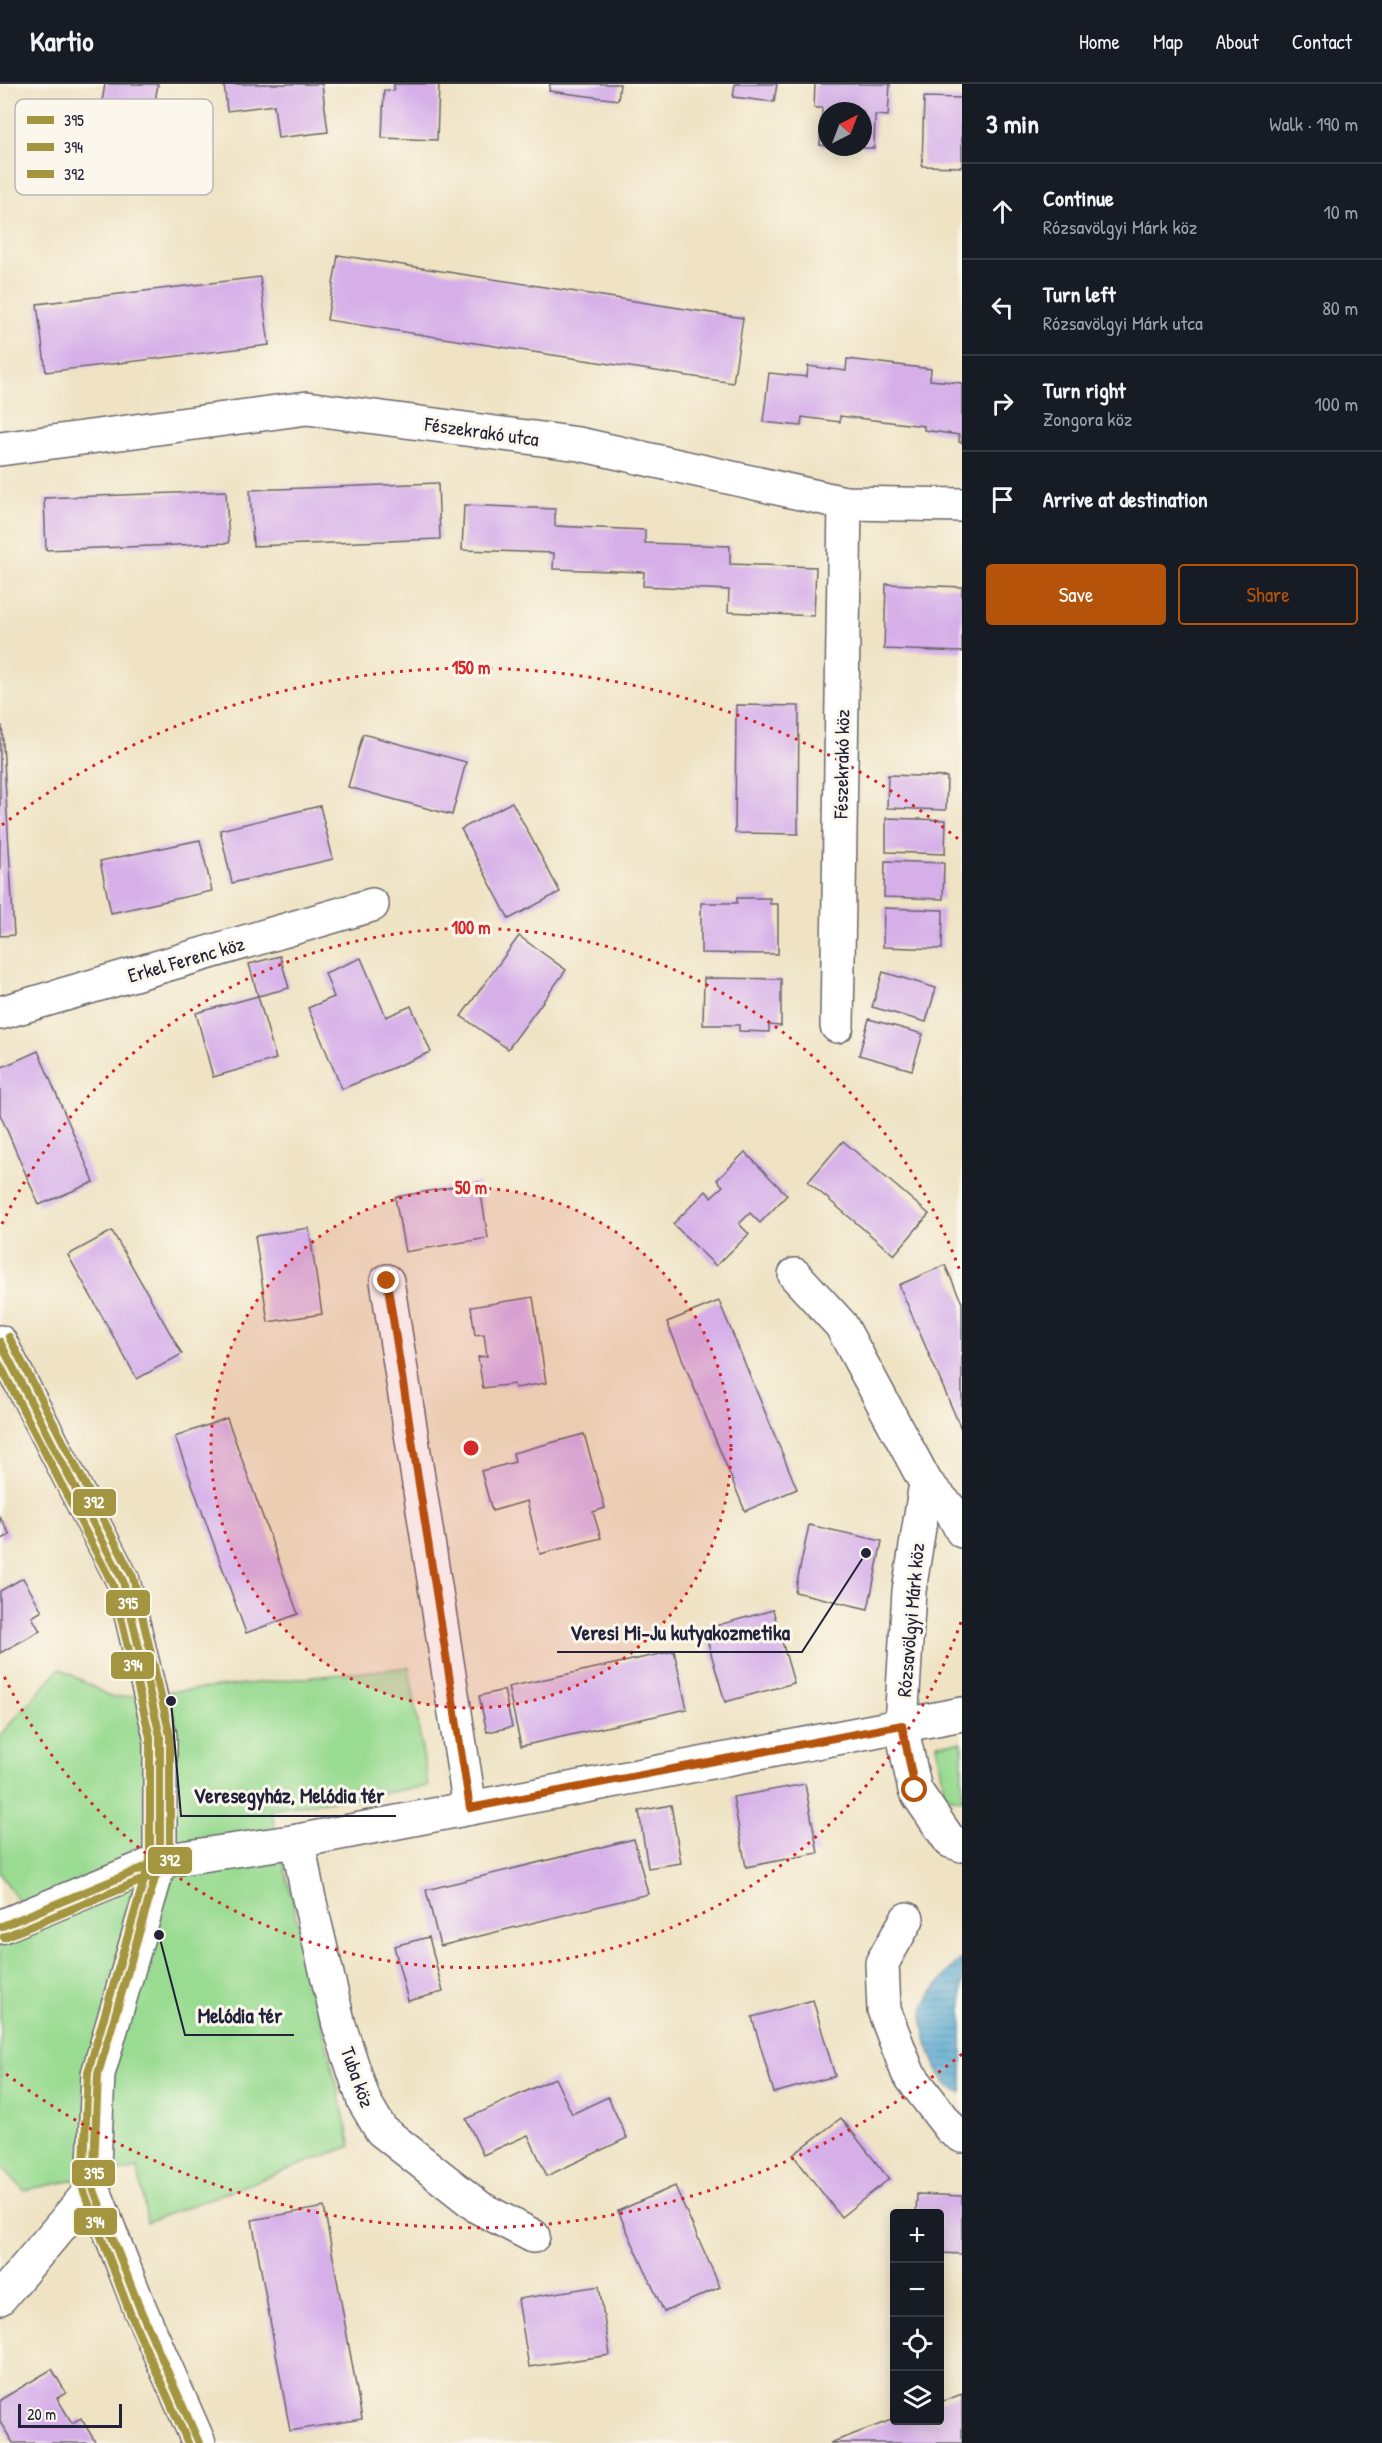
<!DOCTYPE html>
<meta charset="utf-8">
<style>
:root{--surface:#171b24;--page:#20242c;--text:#f1f3f6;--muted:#9ea1a6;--line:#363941;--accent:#b45309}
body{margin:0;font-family:"Patrick Hand",sans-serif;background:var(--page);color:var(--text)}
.controls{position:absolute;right:18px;bottom:18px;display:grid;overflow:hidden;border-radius:6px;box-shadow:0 3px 15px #0003}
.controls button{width:54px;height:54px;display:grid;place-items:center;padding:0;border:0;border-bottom:2px solid var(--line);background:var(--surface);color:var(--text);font:30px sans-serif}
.compass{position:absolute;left:818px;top:18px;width:54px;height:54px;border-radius:50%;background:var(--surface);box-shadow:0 3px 15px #0003;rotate:42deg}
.scale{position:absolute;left:18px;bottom:15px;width:104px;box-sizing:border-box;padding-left:6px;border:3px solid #22223b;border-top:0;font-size:16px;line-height:21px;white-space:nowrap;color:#22223b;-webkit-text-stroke:4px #fbf7ec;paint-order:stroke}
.stop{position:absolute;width:18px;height:18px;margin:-14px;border:4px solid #b45309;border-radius:50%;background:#fff}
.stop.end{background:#b45309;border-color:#fff;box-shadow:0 2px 6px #0008}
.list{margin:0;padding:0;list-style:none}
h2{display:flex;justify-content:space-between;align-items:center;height:78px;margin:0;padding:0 24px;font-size:26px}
h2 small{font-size:20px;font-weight:400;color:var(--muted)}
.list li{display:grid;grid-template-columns:39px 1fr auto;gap:18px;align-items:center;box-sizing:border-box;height:96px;padding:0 24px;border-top:2px solid var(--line)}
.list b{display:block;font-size:22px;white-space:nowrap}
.list p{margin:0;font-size:20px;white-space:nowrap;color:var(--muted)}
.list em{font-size:20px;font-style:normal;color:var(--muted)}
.actions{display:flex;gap:12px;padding:18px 24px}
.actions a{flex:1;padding:14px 0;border:2px solid var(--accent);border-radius:6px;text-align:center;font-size:21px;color:var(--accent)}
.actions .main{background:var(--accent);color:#fff}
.icon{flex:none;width:33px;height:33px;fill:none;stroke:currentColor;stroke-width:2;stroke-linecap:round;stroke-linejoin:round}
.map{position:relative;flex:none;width:962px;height:2359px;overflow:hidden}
header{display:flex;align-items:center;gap:36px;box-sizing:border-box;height:84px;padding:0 30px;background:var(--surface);border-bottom:2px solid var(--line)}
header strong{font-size:28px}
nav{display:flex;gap:33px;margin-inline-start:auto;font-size:21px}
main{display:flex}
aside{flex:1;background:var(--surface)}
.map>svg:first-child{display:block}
</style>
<header>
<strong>Kartio</strong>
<nav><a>Home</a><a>Map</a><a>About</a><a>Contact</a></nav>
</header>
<main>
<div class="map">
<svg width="962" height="2359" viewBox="0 0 962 2359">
<defs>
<pattern id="water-rules" width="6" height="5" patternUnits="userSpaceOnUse" patternTransform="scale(1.5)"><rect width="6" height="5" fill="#54a6cf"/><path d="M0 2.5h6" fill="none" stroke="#4587a9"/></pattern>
</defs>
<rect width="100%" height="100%" fill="#fbf7ec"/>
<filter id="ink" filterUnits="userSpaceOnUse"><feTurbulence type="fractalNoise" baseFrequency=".0167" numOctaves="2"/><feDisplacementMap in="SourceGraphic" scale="12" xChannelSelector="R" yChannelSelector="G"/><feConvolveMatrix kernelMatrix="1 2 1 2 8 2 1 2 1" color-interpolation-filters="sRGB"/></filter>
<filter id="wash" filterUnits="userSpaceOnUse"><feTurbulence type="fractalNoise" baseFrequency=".008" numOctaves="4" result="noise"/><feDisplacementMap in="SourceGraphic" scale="24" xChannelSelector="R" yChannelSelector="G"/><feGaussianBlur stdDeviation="1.35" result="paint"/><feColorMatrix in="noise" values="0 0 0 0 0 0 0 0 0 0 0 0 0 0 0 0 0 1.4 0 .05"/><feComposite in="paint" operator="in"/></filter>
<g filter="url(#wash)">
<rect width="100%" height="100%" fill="#efe3c4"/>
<g fill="#9adb92" stroke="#5e7e66" stroke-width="1.5">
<polygon points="409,1583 428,1702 271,1726 351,2062 147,2138 138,2084 24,2106 0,2081 0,1861 35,1842 0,1789 0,1651 60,1584 112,1614"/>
<polygon points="962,1658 962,1715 945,1713 937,1660"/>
</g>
<path fill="url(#water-rules)" stroke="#3b6485" stroke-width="1.5" d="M962 1875V2009C957 2006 950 2003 946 1999 934 1985 918 1941 924 1923 928 1911 952 1881 962 1875Z"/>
<g id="blocks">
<g fill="#d6afe9">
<polygon points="105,0 158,0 142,91 91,81"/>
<polygon points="224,0 322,0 328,48 278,54 274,21 227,27"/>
<polygon points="394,0 439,0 437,56 382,54 384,6 394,7"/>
<polygon points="550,0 620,0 618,16 549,7"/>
<polygon points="735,0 777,0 774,18 733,13"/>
<polygon points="815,0 890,0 888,32 875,31 874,64 863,64 863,27 827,27 827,62 820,61 822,24 814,24"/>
<polygon points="924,13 962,14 962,83 922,82"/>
<polygon points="338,171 743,234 733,299 327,236"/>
<polygon points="260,193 269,261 46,288 37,220"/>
<polygon points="847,275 931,285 930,296 962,299 962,359 959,358 959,351 924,346 924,342 840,332 840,338 802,333 801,342 763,338 769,289 807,293 808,282 846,287"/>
<polygon points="438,399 440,455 253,462 250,406"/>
<polygon points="226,407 229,459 46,466 44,414"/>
<polygon points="464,421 555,425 555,442 645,446 645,459 730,462 730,480 816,483 814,532 728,528 729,506 643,502 644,488 553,485 554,469 462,466"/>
<polygon points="886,500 962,503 962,568 884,565"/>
<polygon points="736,621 799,622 798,750 735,749"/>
<polygon points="0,642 2,642 14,851 0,852"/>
<polygon points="363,650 466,678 452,731 348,703"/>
<polygon points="888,691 947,693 946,726 887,724"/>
<polygon points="512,718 560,808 509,835 461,745"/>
<polygon points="320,722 333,775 232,799 220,746"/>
<polygon points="886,734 946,736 945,770 886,768"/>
<polygon points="200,756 212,807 111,829 100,777"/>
<polygon points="885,777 944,779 943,815 884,813"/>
<polygon points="737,814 770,814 770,820 778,820 778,870 701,869 701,819 737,819"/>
<polygon points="884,824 943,826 942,865 883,863"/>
<polygon points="519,852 566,886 508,965 461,932"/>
<polygon points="280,872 289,904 258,912 249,880"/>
<polygon points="361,874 386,933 411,922 431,968 342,1005 308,924 334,913 325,889"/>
<polygon points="883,888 936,904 926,938 872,923"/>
<polygon points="704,894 781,895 781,942 769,941 769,948 739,947 739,941 703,941"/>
<polygon points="258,912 276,975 213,993 196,929"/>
<polygon points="869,935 923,950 912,986 859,971"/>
<polygon points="38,967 94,1098 39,1121 0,1030 0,984"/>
<polygon points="843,1057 929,1130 894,1171 808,1098"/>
<polygon points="745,1068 787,1111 760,1139 750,1129 739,1140 749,1150 716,1182 673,1140 706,1107 711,1113 723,1102 717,1096"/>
<polygon points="479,1098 488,1154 405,1168 395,1113"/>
<polygon points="309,1144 322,1230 268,1238 255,1152"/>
<polygon points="112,1147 182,1270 137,1295 68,1171"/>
<polygon points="945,1181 962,1219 962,1347 899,1201"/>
<polygon points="533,1213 546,1299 515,1304 514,1300 483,1304 478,1273 487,1272 484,1250 475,1251 471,1223"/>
<polygon points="719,1217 797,1405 745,1427 667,1238"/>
<polygon points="227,1334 298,1530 246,1549 175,1353"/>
<polygon points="584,1350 605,1424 593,1428 601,1454 540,1470 527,1417 492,1427 481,1387 515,1378 513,1369"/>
<polygon points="0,1433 10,1451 0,1456"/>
<polygon points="809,1441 882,1457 868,1525 795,1508"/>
<polygon points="23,1494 42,1527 32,1533 40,1547 0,1569 0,1507"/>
<polygon points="773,1526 794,1599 725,1618 704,1545"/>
<polygon points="674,1567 687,1625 521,1662 508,1603"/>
<polygon points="504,1606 512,1643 487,1648 479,1612"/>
<polygon points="805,1700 818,1769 746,1783 733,1713"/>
<polygon points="671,1721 681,1779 648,1784 639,1727"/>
<polygon points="634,1755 648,1810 440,1862 426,1806"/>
<polygon points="429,1853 443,1908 408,1917 394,1862"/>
<polygon points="813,1916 835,1992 774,2009 752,1933"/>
<polygon points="555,1994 572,2030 608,2013 627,2054 547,2092 528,2051 483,2071 466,2035"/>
<polygon points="841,2034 889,2095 841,2133 793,2071"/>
<polygon points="675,2102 720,2203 664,2228 618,2127"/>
<polygon points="917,2110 962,2112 962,2170 940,2169 940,2130 916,2130"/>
<polygon points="324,2123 362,2335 290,2347 252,2136"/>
<polygon points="599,2202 610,2271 529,2283 518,2215"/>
<polygon points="52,2285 66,2309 57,2314 72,2339 81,2334 96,2359 13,2359 0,2338 0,2316"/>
<polygon points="962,2310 962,2359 830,2359 894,2335 939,2337 940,2318"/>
</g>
</g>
</g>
<g filter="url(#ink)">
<use href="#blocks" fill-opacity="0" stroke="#6a666b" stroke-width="1.5"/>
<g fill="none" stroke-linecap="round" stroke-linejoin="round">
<g stroke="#6a666b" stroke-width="36">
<g id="minor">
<polyline points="0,365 307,324 579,360 845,419 962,421"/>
<polyline points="0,929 372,821"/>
<polyline points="837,942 845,419"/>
<polyline points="795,1191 841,1241 926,1399 909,1507 901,1641 915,1706 950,1757 962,1761"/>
<polyline points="387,1197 470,1724"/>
<polyline points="0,1258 123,1497 160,1652 160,1777 98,1990 93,2104 140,2225 199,2359"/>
<polyline points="926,1399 951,1426 962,1447"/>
<polyline points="298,1757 307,1806 339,1941 364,2017 381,2046 480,2124 533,2152"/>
<polyline points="907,1835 882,1879 884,1926 908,1989 951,2045 962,2052"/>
<polyline points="0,1843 160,1777 298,1757 962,1630"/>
<polyline points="0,2214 93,2104"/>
</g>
</g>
<use href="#minor" stroke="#fff" stroke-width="33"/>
<g stroke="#fbf7ec" stroke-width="12">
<g id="bus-1">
<polyline points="0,1258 123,1497 160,1652 160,1777 98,1990 93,2104 140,2225 199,2359"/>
<polyline points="0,1843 160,1777"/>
</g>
</g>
<g stroke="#fbf7ec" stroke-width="12">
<g id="bus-2">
<polyline points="0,1281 113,1501 150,1653 150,1776 88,1988 83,2105 130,2229 188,2359"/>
<polyline points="4,1853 164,1787"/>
</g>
</g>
<g stroke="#fbf7ec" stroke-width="12">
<polyline id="bus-3" points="4,1853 164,1787 169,1783 170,1777 170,1651 133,1493 9,1253"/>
</g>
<use href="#bus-1" stroke="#a49540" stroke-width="8"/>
<use href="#bus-2" stroke="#a49540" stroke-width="8"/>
<use href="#bus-3" stroke="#a49540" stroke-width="8"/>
</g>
</g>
<g fill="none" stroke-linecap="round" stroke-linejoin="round" filter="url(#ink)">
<polyline stroke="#b45309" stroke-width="8" points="387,1197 470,1724 902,1641 915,1706"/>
</g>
<circle cx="471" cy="1364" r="260" fill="#d62828" fill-opacity=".12"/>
<g fill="none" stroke="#d62828" stroke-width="3" stroke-dasharray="3 6">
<circle cx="471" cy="1364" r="260"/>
<path d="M961 1538A520 520 0 0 1 2 1588M2 1140A520 520 0 0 1 961 1190"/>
<path d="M962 1970A780 780 0 0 1 2 1987M2 741A780 780 0 0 1 962 758"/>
</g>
<g text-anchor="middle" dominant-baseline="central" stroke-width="6" stroke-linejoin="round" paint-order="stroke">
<g font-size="20" fill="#22223b" stroke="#fbf7ec">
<text transform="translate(482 347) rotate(8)">Fészekrakó utca</text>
<text transform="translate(841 680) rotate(-89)">Fészekrakó köz</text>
<text transform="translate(186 875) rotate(-16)">Erkel Ferenc köz</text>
<text transform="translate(910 1536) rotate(-85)">Rózsavölgyi Márk köz</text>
<text transform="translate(358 1993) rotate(70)">Tuba köz</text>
</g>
</g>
<rect x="15" y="15" width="198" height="96" rx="9" fill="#fbf7ec" stroke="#bab7b7" stroke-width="1.5"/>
<rect x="27" y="32" width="27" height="8" fill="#a49540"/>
<rect x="27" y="59" width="27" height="8" fill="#a49540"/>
<rect x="27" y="86" width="27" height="8" fill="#a49540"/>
<g font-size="16" fill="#22223b">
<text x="64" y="42">395</text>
<text x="64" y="69">394</text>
<text x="64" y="96">392</text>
</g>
<circle cx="471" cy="1364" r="9" fill="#d62828" stroke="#fbf7ec" stroke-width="3"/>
<g font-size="18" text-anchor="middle" font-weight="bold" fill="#d62828" stroke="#fbf7ec" stroke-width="6" stroke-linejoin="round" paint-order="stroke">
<text x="471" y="590">150 m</text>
<text x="471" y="850">100 m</text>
<text x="471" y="1110">50 m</text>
</g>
<path fill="none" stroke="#22223b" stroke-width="2" d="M866 1469L802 1568H557M171 1617L181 1732H396M159 1851L185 1951H294"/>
<g fill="#22223b" stroke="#fbf7ec" stroke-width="2">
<circle cx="866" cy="1469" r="6"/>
<circle cx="171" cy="1617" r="6"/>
<circle cx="159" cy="1851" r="6"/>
</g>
<g font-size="21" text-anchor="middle" font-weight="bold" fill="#22223b" stroke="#fbf7ec" stroke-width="6" stroke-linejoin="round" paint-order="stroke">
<text x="680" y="1556">Veresi Mi-Ju kutyakozmetika</text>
<text x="289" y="1719">Veresegyház, Melódia tér</text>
<text x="240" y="1939">Melódia tér</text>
</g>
<g stroke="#fbf7ec" stroke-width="2">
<rect x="72" y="1404" width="45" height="29" rx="6" fill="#a49540"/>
<rect x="105" y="1505" width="46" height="28" rx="6" fill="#a49540"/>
<rect x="110" y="1567" width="45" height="29" rx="6" fill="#a49540"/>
<rect x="147" y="1762" width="46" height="29" rx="6" fill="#a49540"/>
<rect x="71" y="2075" width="45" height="28" rx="6" fill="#a49540"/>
<rect x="73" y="2123" width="45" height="29" rx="6" fill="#a49540"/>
</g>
<g font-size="16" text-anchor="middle" font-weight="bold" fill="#fff">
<text x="94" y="1424">392</text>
<text x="128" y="1525">395</text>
<text x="133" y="1587">394</text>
<text x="170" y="1782">392</text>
<text x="94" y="2095">395</text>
<text x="95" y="2144">394</text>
</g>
</svg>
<div class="controls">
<button>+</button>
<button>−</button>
<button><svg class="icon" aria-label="locate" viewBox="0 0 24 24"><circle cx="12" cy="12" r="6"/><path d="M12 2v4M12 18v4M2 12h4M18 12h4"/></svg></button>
<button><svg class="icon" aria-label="layers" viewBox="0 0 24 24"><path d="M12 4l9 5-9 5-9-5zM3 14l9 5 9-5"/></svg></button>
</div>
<svg class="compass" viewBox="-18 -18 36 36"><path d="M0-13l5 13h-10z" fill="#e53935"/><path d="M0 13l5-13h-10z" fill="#9ea1a6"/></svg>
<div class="scale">20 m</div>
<div class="stop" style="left:915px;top:1706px"></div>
<div class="stop end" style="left:387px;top:1197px"></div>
</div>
<aside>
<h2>3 min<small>Walk · 190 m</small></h2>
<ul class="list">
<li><svg class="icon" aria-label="ahead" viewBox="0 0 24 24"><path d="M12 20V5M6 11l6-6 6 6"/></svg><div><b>Continue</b><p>Rózsavölgyi Márk köz</p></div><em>10 m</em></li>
<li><svg class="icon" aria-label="left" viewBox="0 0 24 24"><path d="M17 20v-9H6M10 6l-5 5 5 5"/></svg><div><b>Turn left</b><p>Rózsavölgyi Márk utca</p></div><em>80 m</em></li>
<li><svg class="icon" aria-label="right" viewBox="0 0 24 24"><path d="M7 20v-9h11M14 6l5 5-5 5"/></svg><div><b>Turn right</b><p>Zongora köz</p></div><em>100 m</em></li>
<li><svg class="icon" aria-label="arrive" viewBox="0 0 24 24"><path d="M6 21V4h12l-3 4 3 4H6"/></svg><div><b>Arrive at destination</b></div></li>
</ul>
<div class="actions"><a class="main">Save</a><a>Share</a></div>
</aside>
</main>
